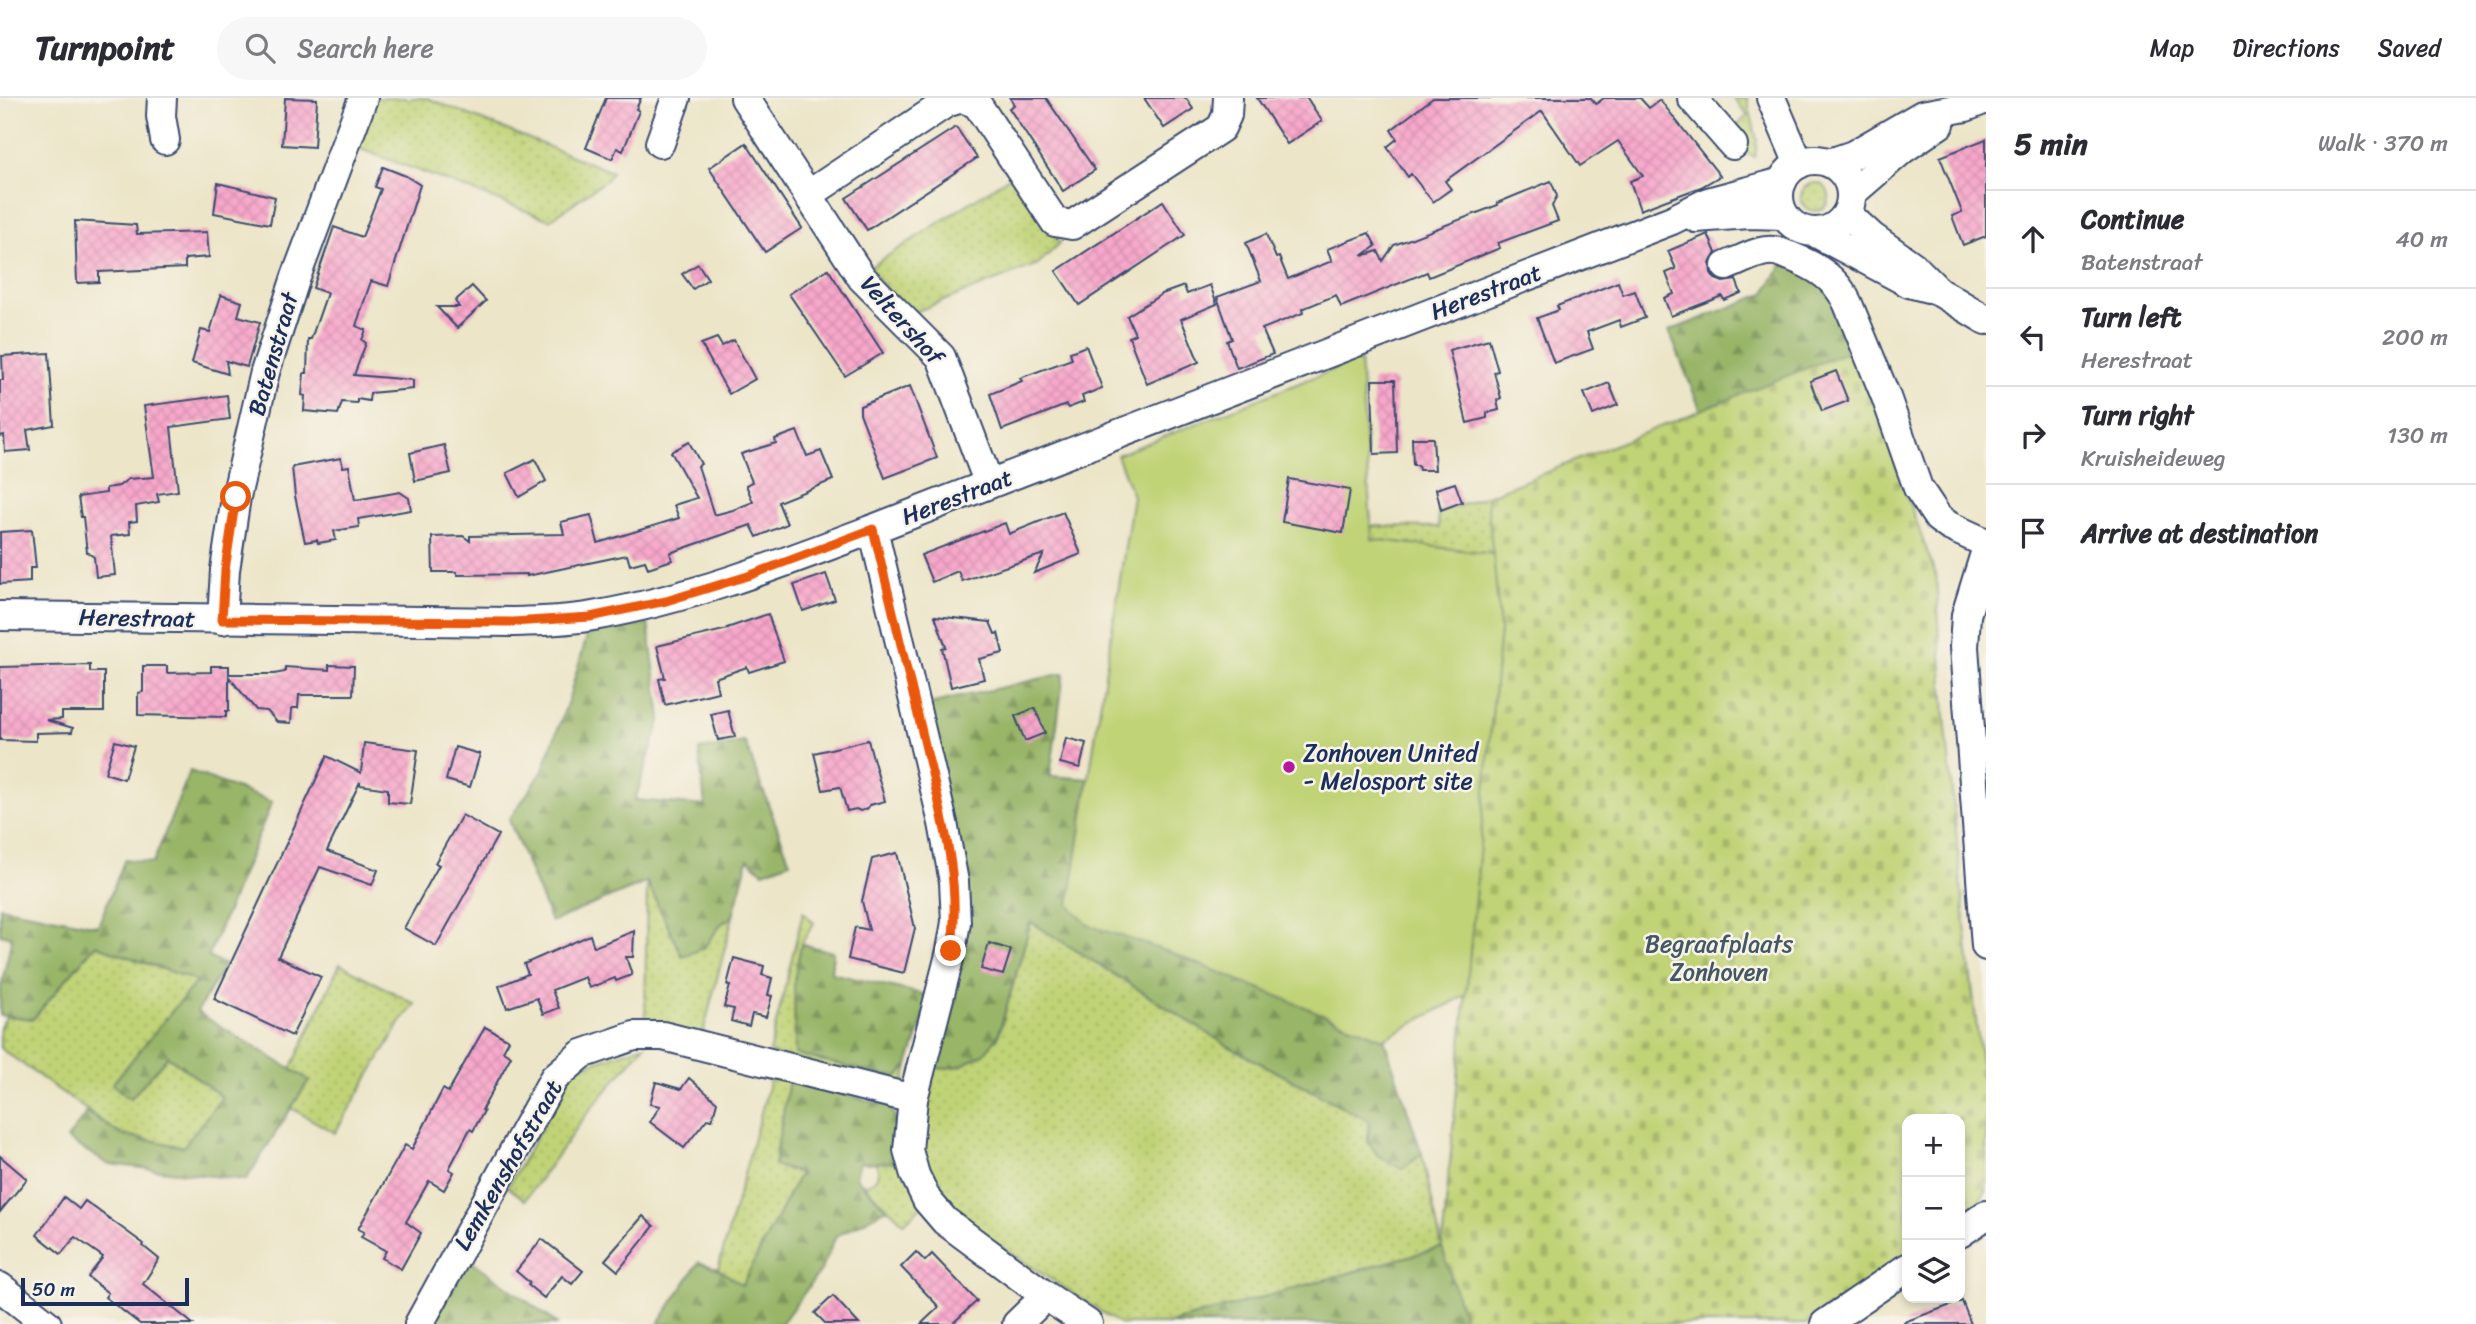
<!DOCTYPE html>
<meta charset="utf-8">
<style>
:root{--surface:#fff;--page:#f7f7f7;--text:#2b2b33;--muted:#7c7c81;--line:#e1e1e2}
body{margin:0;font-family:Sriracha,sans-serif;background:var(--page);color:var(--text)}
.controls{position:absolute;right:21px;bottom:21px;display:grid;overflow:hidden;border-radius:14px;box-shadow:0 4px 10px #0003}
.controls button{width:63px;height:63px;display:grid;place-items:center;padding:0;border:0;border-bottom:2px solid var(--line);background:var(--surface);color:var(--text);font:35px sans-serif}
.scale{position:absolute;left:21px;bottom:18px;width:168px;box-sizing:border-box;padding-left:7px;border:4px solid #1b2f5e;border-top:0;font-size:19px;line-height:24px;white-space:nowrap;color:#1b2f5e;-webkit-text-stroke:5px #f7f3e8;paint-order:stroke}
.stop{position:absolute;width:21px;height:21px;margin:-16px;border:5px solid #ea580c;border-radius:50%;background:#fff}
.stop.end{background:#ea580c;border-color:#fff;box-shadow:0 2px 7px #0008}
.list{margin:0;padding:0;list-style:none}
h2{display:flex;justify-content:space-between;align-items:center;height:91px;margin:0;padding:0 28px;font-size:30px}
h2 small{font-size:23px;font-weight:400;color:var(--muted)}
.list li{display:grid;grid-template-columns:46px 1fr auto;gap:21px;align-items:center;box-sizing:border-box;height:98px;padding:0 28px;border-top:2px solid var(--line)}
.list b{display:block;font-size:26px;white-space:nowrap}
.list p{margin:0;font-size:23px;white-space:nowrap;color:var(--muted)}
.list em{font-size:23px;font-style:normal;color:var(--muted)}
.icon{flex:none;width:38px;height:38px;fill:none;stroke:currentColor;stroke-width:2;stroke-linecap:round;stroke-linejoin:round}
.map{position:relative;flex:none;width:1986px;height:1226px;overflow:hidden}
header{display:flex;align-items:center;gap:42px;box-sizing:border-box;height:98px;padding:0 35px;background:var(--surface);border-bottom:2px solid var(--line)}
header strong{font-size:33px}
nav{display:flex;gap:38px;margin-inline-start:auto;font-size:24px}
.search{width:490px;height:63px;background:var(--page);display:flex;align-items:center;gap:18px;box-sizing:border-box;padding:0 24px;border-radius:38px;color:var(--muted);font-size:26px}
main{display:flex}
aside{flex:1;background:var(--surface)}
.map>svg:first-child{display:block}
</style>
<header>
<strong>Turnpoint</strong>
<div class="search"><svg class="icon" aria-label="search" viewBox="0 0 24 24"><circle cx="10" cy="10" r="6"/><path d="M15 15l6 6"/></svg>Search here</div>
<nav><a>Map</a><a>Directions</a><a>Saved</a></nav>
</header>
<main>
<div class="map">
<svg width="1986" height="1226" viewBox="0 0 1986 1226">
<defs>
<pattern id="grass-dots" width="8" height="8" patternUnits="userSpaceOnUse" patternTransform="scale(1.75)"><rect width="8" height="8" fill="#c0d376"/><path d="M2 2h.1M6 6h.1" fill="none" stroke="#a4b568" stroke-width="1.8" stroke-linecap="round"/></pattern>
<pattern id="forest-firs" width="22" height="20" patternUnits="userSpaceOnUse" patternTransform="scale(1.75)"><rect width="22" height="20" fill="#98b567"/><path d="M5 1l3.5 6h-7zM16 11l3.5 6h-7z" fill="#7b9458"/></pattern>
<pattern id="cemetery-stones" width="16" height="16" patternUnits="userSpaceOnUse" patternTransform="scale(1.75)"><rect width="16" height="16" fill="#c0d376"/><path d="M2 7V4a2 2 0 0 1 4 0v3zM10 15v-3a2 2 0 0 1 4 0v3z" fill="#a4b568"/></pattern>
<pattern id="building-cross-hatch" width="8" height="8" patternUnits="userSpaceOnUse" patternTransform="scale(1.75)"><rect width="8" height="8" fill="#f8a7ca"/><path d="M0 0l8 8M0 8l8-8" fill="none" stroke="#d490b0"/></pattern>
</defs>
<rect width="100%" height="100%" fill="#f7f3e8"/>
<filter id="ink" filterUnits="userSpaceOnUse"><feTurbulence type="fractalNoise" baseFrequency=".0143" numOctaves="2"/><feDisplacementMap in="SourceGraphic" scale="14" xChannelSelector="R" yChannelSelector="G"/><feConvolveMatrix kernelMatrix="1 2 1 2 8 2 1 2 1" color-interpolation-filters="sRGB"/></filter>
<filter id="wash" filterUnits="userSpaceOnUse"><feTurbulence type="fractalNoise" baseFrequency=".00686" numOctaves="4" result="noise"/><feDisplacementMap in="SourceGraphic" scale="28" xChannelSelector="R" yChannelSelector="G"/><feGaussianBlur stdDeviation="1.57" result="paint"/><feColorMatrix in="noise" values="0 0 0 0 0 0 0 0 0 0 0 0 0 0 0 0 0 1.4 0 .05"/><feComposite in="paint" operator="in"/></filter>
<g filter="url(#wash)">
<rect width="100%" height="100%" fill="#ece5c8"/>
<g fill="url(#grass-dots)" stroke="#6e816a" stroke-width="2">
<polygon points="373,0 427,0 612,74 607,81 550,122 355,49"/>
<polygon points="1733,0 1747,0 1757,42 1755,59 1744,55 1733,32 1748,17"/>
<polygon points="1014,76 1060,145 1038,166 907,217 869,170"/>
<circle cx="1815" cy="99" r="14"/>
<polygon points="1487,398 1493,456 1371,441 1371,428 1439,429 1438,415"/>
<polygon points="647,784 703,851 721,826 733,818 702,939 645,924"/>
<polygon points="803,814 814,825 801,846 795,956 883,977 898,978 908,967 903,988 769,955"/>
<polygon points="1031,824 1228,948 1369,1023 1368,1044 1402,1071 1422,1056 1442,1149 1167,1226 1120,1226 956,1120 926,1080 917,1041 933,967 998,939"/>
<polygon points="95,847 197,883 113,986 130,1001 167,958 223,999 183,1049 120,1036 0,950 0,929 7,918 33,921"/>
<polygon points="340,866 415,906 401,924 335,1035 291,1010 309,982 291,971"/>
<polygon points="645,947 588,1014 525,1102 508,1089 574,971"/>
<polygon points="771,978 789,982 774,1067 800,1075 742,1187 718,1171"/>
<path d="M874 1063 903 1064 922 1108 904 1125 864 1087C876 1084 883 1075 874 1063Z"/>
</g>
<g fill="url(#forest-firs)" stroke="#5a7262" stroke-width="2">
<polygon points="1784,164 1832,192 1854,251 1701,313 1669,233 1764,196"/>
<polygon points="648,526 661,620 635,702 705,708 699,652 745,644 790,764 763,774 748,761 733,818 721,826 703,851 682,858 647,784 551,824 509,722 542,674 568,603 588,535"/>
<polygon points="1064,575 1050,678 1088,681 1069,807 1103,827 1384,941 1422,1056 1402,1071 1378,1058 1368,1044 1369,1023 1228,948 1031,824 998,938 984,956 960,968 941,971 933,967 963,824 925,607"/>
<polygon points="190,673 272,704 208,859 225,867 197,914 309,982 246,1082 108,1066 67,1041 87,1014 120,1036 183,1049 222,999 168,958 130,1001 112,986 197,883 95,847 33,921 0,917 0,894 12,839 0,836 0,809 98,828 125,761 153,765"/>
<polygon points="801,846 833,854 831,875 931,898 908,967 899,978 882,977 795,956 794,883"/>
<polygon points="789,982 890,1008 899,1027 903,1064 859,1065 856,1080 887,1111 836,1138 821,1172 781,1226 658,1226 699,1164 718,1171 742,1187 800,1075 774,1068"/>
<polygon points="1442,1149 1466,1226 1167,1226"/>
<polygon points="468,1160 558,1226 433,1226"/>
</g>
<polygon fill="url(#cemetery-stones)" stroke="#6e816a" stroke-width="2" points="1854,251 1936,478 1945,619 1967,846 1986,1008 1986,1093 1979,1103 1960,1119 1960,1021 1907,1021 1907,1158 1806,1226 1466,1226 1442,1149 1500,532 1487,398"/>
<polygon fill="#c0d376" stroke="#6e816a" stroke-width="2" points="1360,261 1372,441 1493,456 1500,532 1466,897 1384,941 1169,854 1088,827 1069,807 1133,398 1117,357"/>
<g id="blocks">
<g fill="url(#building-cross-hatch)">
<polygon points="285,0 317,1 314,49 282,47"/>
<polygon points="606,0 641,0 636,11 639,13 623,53 617,50 612,61 586,50"/>
<polygon points="1010,0 1046,0 1095,72 1063,93 1009,10 1014,7"/>
<polygon points="1144,0 1186,0 1193,11 1164,30"/>
<polygon points="1257,0 1307,0 1322,23 1287,46"/>
<polygon points="1433,0 1591,0 1596,6 1604,0 1640,0 1649,10 1660,2 1720,78 1701,89 1640,112 1630,83 1643,78 1618,43 1580,68 1542,13 1445,83 1451,91 1433,104 1411,76 1408,79 1387,49 1397,41 1391,32"/>
<polygon points="956,29 977,60 867,132 846,100"/>
<polygon points="1986,41 1986,138 1963,147 1952,118 1962,114 1940,59"/>
<polygon points="746,45 802,130 765,154 709,70"/>
<polygon points="383,69 406,78 420,87 388,188 371,183 356,228 366,232 362,242 366,245 354,277 413,282 413,291 370,295 369,303 357,301 357,305 342,304 338,316 304,313 305,298 302,297 304,275 307,275 308,241 311,241 327,195 313,190 334,129 362,139 381,91 375,89"/>
<polygon points="1551,83 1557,98 1552,108 1558,123 1498,145 1500,150 1429,179 1427,174 1341,209 1336,197 1302,211 1303,215 1262,231 1273,256 1237,270 1227,243 1232,241 1217,199 1261,183 1246,145 1266,136 1276,160 1279,159 1288,181 1332,163 1327,151 1369,135 1376,148 1362,158 1378,153 1383,163 1394,147 1498,107 1497,105"/>
<polygon points="218,85 275,99 270,126 214,115"/>
<polygon points="1163,103 1185,137 1079,207 1056,173"/>
<polygon points="75,123 136,127 137,136 207,134 209,159 185,161 185,170 99,174 99,184 77,185"/>
<polygon points="1708,136 1716,155 1710,165 1711,175 1715,181 1723,184 1736,182 1741,195 1724,202 1722,198 1671,218 1664,200 1674,196 1666,175 1676,171 1668,153"/>
<polygon points="698,166 708,181 693,191 682,176"/>
<polygon points="828,171 883,255 845,278 789,196"/>
<polygon points="1618,184 1623,197 1635,193 1645,220 1621,229 1619,222 1587,234 1593,251 1554,265 1537,220 1559,212 1557,208"/>
<polygon points="1210,187 1217,206 1181,221 1199,264 1147,286 1129,239 1135,236 1127,218 1162,196 1184,188 1187,196"/>
<polygon points="472,188 486,203 457,230 437,209 459,209 455,203"/>
<polygon points="221,197 242,204 238,218 260,224 247,269 226,263 228,276 192,265 201,232 210,234"/>
<polygon points="717,240 722,248 734,242 755,281 729,296 701,246"/>
<polygon points="1489,241 1498,273 1494,274 1501,300 1497,302 1499,312 1487,315 1487,320 1467,325 1449,252"/>
<polygon points="1086,248 1102,290 1082,298 1084,304 1068,310 1066,307 1002,332 990,296 1022,283 1020,280 1072,261 1070,254"/>
<polygon points="49,255 54,327 27,332 30,352 5,354 4,337 0,338 0,282 3,282 2,258"/>
<polygon points="1836,273 1848,303 1822,313 1810,283"/>
<polygon points="1372,282 1395,282 1397,355 1374,356"/>
<polygon points="1609,285 1618,307 1593,317 1584,295"/>
<polygon points="910,288 937,360 885,380 860,315 860,308"/>
<polygon points="227,297 230,321 171,329 178,393 157,396 159,404 136,408 137,423 129,424 130,436 111,438 115,477 96,479 94,459 87,454 83,419 81,419 78,399 106,395 106,390 119,388 128,381 154,379 144,308"/>
<polygon points="797,333 807,358 821,353 833,382 778,404 787,426 757,439 751,427 670,455 672,462 648,470 645,463 630,467 627,457 527,478 527,476 457,477 457,474 433,474 432,439 463,438 470,443 470,438 564,436 561,424 591,417 598,445 679,420 674,407 697,400 671,354 689,344 701,366 698,368 714,417 733,412 753,404 746,387 752,384 741,356 776,345 775,341"/>
<polygon points="1412,340 1433,340 1435,372 1419,372 1418,367 1413,367"/>
<polygon points="444,347 451,375 415,383 410,355"/>
<polygon points="341,360 343,369 349,368 355,402 400,394 409,400 411,412 358,421 359,429 334,433 336,442 318,445 317,442 305,444 295,398 292,369"/>
<polygon points="535,361 546,383 519,399 507,375"/>
<polygon points="1289,381 1350,392 1343,435 1282,424"/>
<polygon points="1455,385 1462,404 1441,412 1436,391"/>
<polygon points="1063,414 1081,456 1034,475 1044,456 962,483 958,473 932,484 921,457 1005,425 1009,436"/>
<polygon points="32,432 36,470 30,470 30,484 0,486 0,434"/>
<polygon points="826,476 835,502 803,513 794,487"/>
<polygon points="768,516 784,563 749,574 747,569 715,580 718,594 665,607 659,581 665,580 657,548 728,531 727,530"/>
<polygon points="935,518 990,524 995,536 998,535 1003,555 979,561 984,581 951,589 942,550 946,549"/>
<polygon points="90,567 90,574 104,574 104,614 62,614 62,621 46,622 73,630 72,634 36,635 36,643 0,642 0,569"/>
<polygon points="329,567 354,568 353,597 299,597 298,610 292,610 291,625 277,624 267,613 256,612 229,579 229,613 226,613 226,619 138,617 138,595 143,594 143,568 167,568 167,575 211,574 211,568 229,568 229,576 274,576 285,574 285,569 329,572"/>
<polygon points="1035,610 1045,635 1025,643 1015,618"/>
<polygon points="728,612 735,639 718,642 711,616"/>
<polygon points="1066,640 1086,645 1080,670 1060,665"/>
<polygon points="868,642 885,703 870,707 867,711 860,713 856,711 847,713 840,689 823,692 814,655"/>
<polygon points="115,643 134,648 124,681 105,675"/>
<polygon points="364,645 418,652 410,706 388,704 388,691 360,687 360,684 327,753 378,772 372,787 320,769 278,859 321,879 292,938 214,901 327,658 361,675"/>
<polygon points="455,649 480,656 470,689 446,682"/>
<polygon points="462,717 498,737 436,848 404,830 439,767 435,765"/>
<polygon points="897,755 915,830 904,875 848,861 855,829 869,832 862,803 872,761"/>
<polygon points="634,833 633,859 626,859 632,877 616,883 615,880 589,890 585,879 552,892 559,910 543,916 537,900 507,910 499,888 528,876 524,866 590,837 594,849"/>
<polygon points="989,845 1011,852 1003,877 981,871"/>
<polygon points="734,860 764,868 762,877 772,880 768,897 772,898 766,919 752,916 749,928 731,923 734,911 724,909 730,888 727,887"/>
<polygon points="485,929 509,942 503,953 511,958 482,1012 484,1013 473,1033 470,1031 449,1071 454,1074 444,1092 429,1083 406,1124 421,1135 401,1171 382,1160 386,1153 361,1139 364,1134 358,1131 405,1047 412,1051 443,991 448,994"/>
<polygon points="689,980 717,1004 712,1022 707,1021 684,1050 650,1024 660,1008 650,1006 656,984 681,991"/>
<polygon points="0,1058 27,1081 0,1114"/>
<polygon points="64,1099 79,1111 85,1103 144,1146 143,1148 159,1161 143,1186 193,1226 140,1226 105,1199 108,1195 88,1179 103,1159 75,1139 61,1156 37,1137"/>
<polygon points="643,1118 654,1128 618,1173 605,1162"/>
<polygon points="542,1141 583,1173 572,1186 562,1178 544,1200 528,1187 530,1185 516,1173"/>
<polygon points="916,1154 925,1163 932,1156 977,1203 952,1226 921,1226 939,1209 901,1169"/>
<polygon points="833,1198 859,1226 826,1226 815,1215"/>
<polygon points="1962,1203 1971,1226 1904,1226 1904,1224"/>
</g>
</g>
</g>
<g filter="url(#ink)">
<use href="#blocks" fill-opacity="0" stroke="#3a4a6e" stroke-width="2"/>
<g fill="none" stroke-linecap="round" stroke-linejoin="round">
<g stroke="#3a4a6e" stroke-width="32">
<g id="minor">
<polyline points="162,0 161,18 165,42"/>
<polyline points="745,0 862,180 941,259 989,386"/>
<polyline points="1692,0 1733,47"/>
<polyline points="1771,0 1799,66"/>
<polyline points="660,45 676,0"/>
<circle cx="1815" cy="98" r="36"/>
<polyline points="1830,65 1853,57 1922,17 1966,9 1986,1"/>
<polyline points="1852,95 1903,51 1940,26"/>
<polyline points="808,97 946,5 962,0 977,6 1055,124 1072,127 1221,30 1227,17 1228,0"/>
<polyline points="1847,116 1872,139 1913,168 1938,193 1986,222"/>
<polyline points="1696,120 1749,116 1784,117"/>
<polyline points="1816,135 1909,185 1928,190"/>
<path d="M1726 168C1740 163 1759 151 1774 153 1779 153 1785 157 1790 158 1815 168 1837 180 1848 206L1886 299 1918 390 1938 420 1949 428 1986 445"/>
<polyline points="873,431 943,725 954,784 956,824 951,853 913,1001 908,1052 915,1077 927,1102 945,1123 1046,1198 1088,1226"/>
<polyline points="1986,452 1966,517 1964,549 1986,848"/>
<path d="M0 518 513 524C539 523 567 523 593 518 690 501 781 466 873 431L1672 122 1708 104 1782 84"/>
<polyline points="222,522 225,472 236,399 265,274 296,179 363,0"/>
<polyline points="1960,1135 1986,1117"/>
<polyline points="0,1189 47,1226"/>
<polyline points="419,1226 554,980 582,956 634,938 663,938 913,1001"/>
<polyline points="1017,1226 1046,1198"/>
<polyline points="1825,1226 1907,1170"/>
</g>
</g>
<use href="#minor" stroke="#fff" stroke-width="28"/>
</g>
</g>
<g fill="none" stroke-linecap="round" stroke-linejoin="round" filter="url(#ink)">
<path stroke="#ea580c" stroke-width="9" d="M236 399 225 472 222 522 513 524 590 519 666 503 748 478 873 431C889 500 906 569 923 638 939 708 963 781 951 853"/>
</g>
<circle fill="#b5179e" stroke="#f7f3e8" stroke-width="2.5" cx="1289" cy="669" r="7"/>
<g text-anchor="middle" dominant-baseline="central" stroke-width="5" stroke-linejoin="round" paint-order="stroke">
<g font-size="24" fill="#1b2f5e" stroke="#f7f3e8">
<text transform="translate(1486 194) rotate(-21)">Herestraat</text>
<text transform="translate(902 222) rotate(48)">Veltershof</text>
<text transform="translate(273 256) rotate(-74)">Batenstraat</text>
<text transform="translate(957 399) rotate(-21)">Herestraat</text>
<text transform="translate(137 520) rotate(1)">Herestraat</text>
<text transform="translate(508 1067) rotate(-60)">Lemkenshofstraat</text>
</g>
<g font-size="24" fill="#1b2f5e" stroke="#f7f3e8" text-anchor="start">
<text x="1303" y="655">Zonhoven United<tspan x="1303" dy="28">- Melosport site</tspan></text>
</g>
<g font-size="24" fill="#445864" stroke="#f7f3e8">
<text x="1719" y="846">Begraafplaats<tspan x="1719" dy="28">Zonhoven</tspan></text>
</g>
</g>
</svg>
<div class="controls">
<button>+</button>
<button>−</button>
<button><svg class="icon" aria-label="layers" viewBox="0 0 24 24"><path d="M12 4l9 5-9 5-9-5zM3 14l9 5 9-5"/></svg></button>
</div>
<div class="scale">50 m</div>
<div class="stop" style="left:236px;top:399px"></div>
<div class="stop end" style="left:951px;top:853px"></div>
</div>
<aside>
<h2>5 min<small>Walk · 370 m</small></h2>
<ul class="list">
<li><svg class="icon" aria-label="ahead" viewBox="0 0 24 24"><path d="M12 20V5M6 11l6-6 6 6"/></svg><div><b>Continue</b><p>Batenstraat</p></div><em>40 m</em></li>
<li><svg class="icon" aria-label="left" viewBox="0 0 24 24"><path d="M17 20v-9H6M10 6l-5 5 5 5"/></svg><div><b>Turn left</b><p>Herestraat</p></div><em>200 m</em></li>
<li><svg class="icon" aria-label="right" viewBox="0 0 24 24"><path d="M7 20v-9h11M14 6l5 5-5 5"/></svg><div><b>Turn right</b><p>Kruisheideweg</p></div><em>130 m</em></li>
<li><svg class="icon" aria-label="arrive" viewBox="0 0 24 24"><path d="M6 21V4h12l-3 4 3 4H6"/></svg><div><b>Arrive at destination</b></div></li>
</ul>
</aside>
</main>
